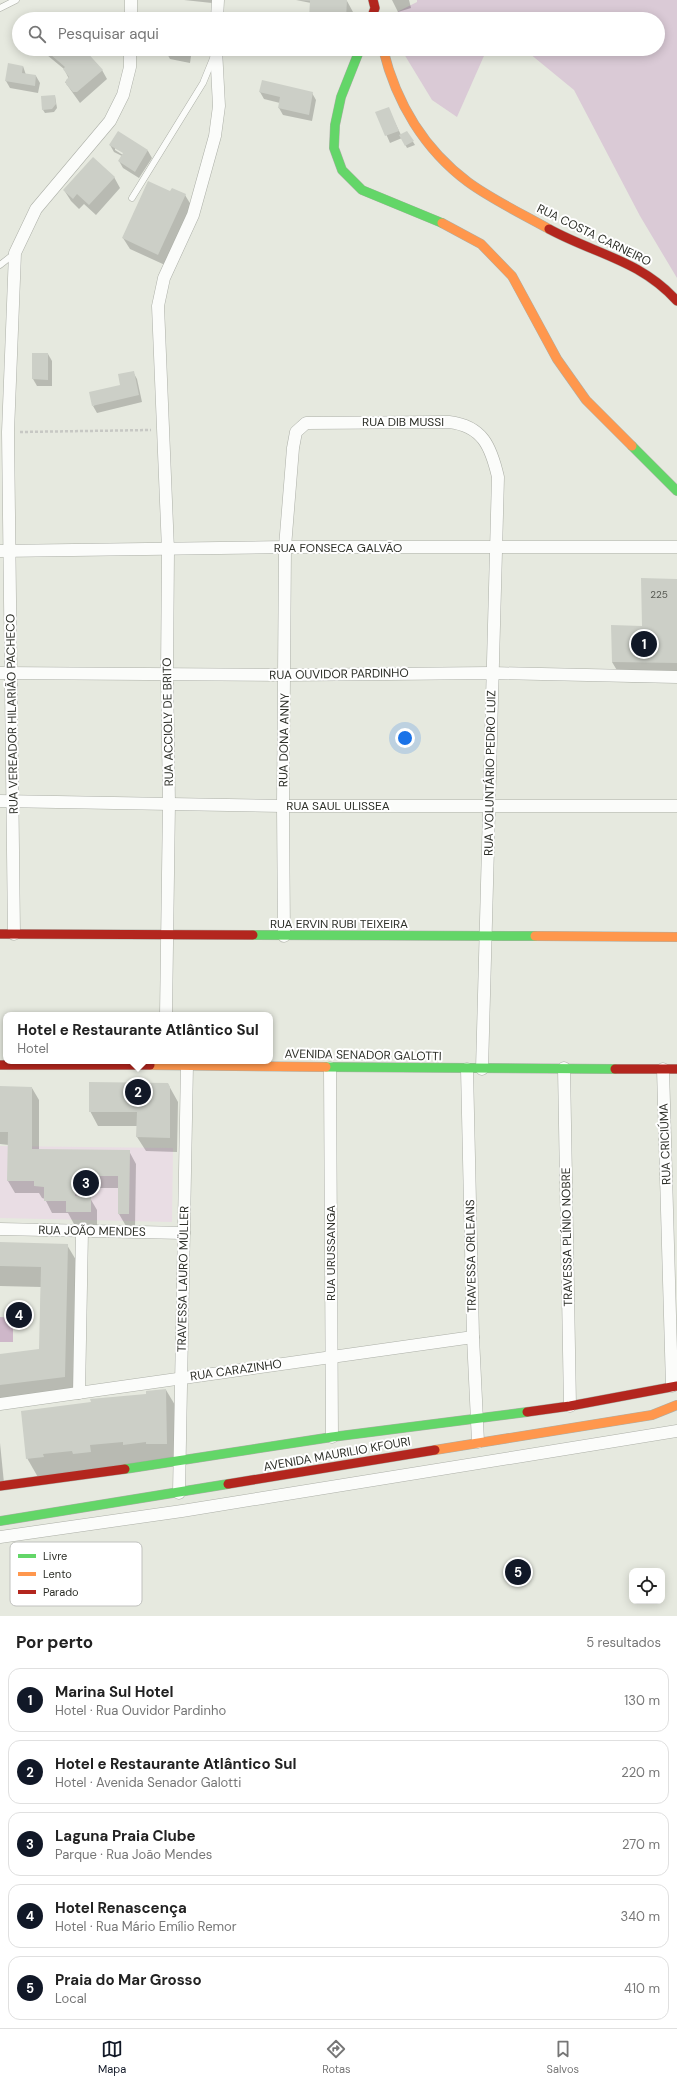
<!DOCTYPE html>
<html lang="pt">
<meta charset="utf-8">
<style>
:root{--surface:#fff;--page:#f2f2f2;--text:#222;--muted:#767676;--line:#e0e0e0;--accent:#111827}
body{margin:0;font-family:"DM Sans",sans-serif;background:var(--page);color:var(--text)}
.controls{position:absolute;right:12px;bottom:12px;display:grid;overflow:hidden;border-radius:8px;box-shadow:0 2px 10px #0003}
.controls button{width:36px;height:36px;display:grid;place-items:center;padding:0;border:0;border-bottom:1px solid var(--line);background:var(--surface);color:var(--text);font:20px sans-serif}
.you{position:absolute;left:405px;top:738px;width:14px;height:14px;margin:-10px;border:3px solid #fff;border-radius:50%;background:#1a73e8;box-shadow:0 0 0 6px #1a73e833}
.badge{display:grid;place-items:center;width:26px;height:26px;border-radius:50%;background:var(--accent);color:#fff;font-size:13px;font-weight:700}
.pin{position:absolute;translate:-50% -50%;border:2px solid #fff;box-shadow:0 1px 4px #0006}
.popup{position:absolute;left:3px;top:1012px;width:270px;height:52px;box-sizing:border-box;display:grid;place-content:center;border-radius:8px;background:var(--surface);filter:drop-shadow(0 1px 3px #0005);font-size:13px;white-space:nowrap;color:var(--muted)}
.popup b{font-size:15px;color:var(--text)}
.popup::after{content:'';position:absolute;left:50%;top:100%;margin-left:-8px;border:8px solid transparent;border-top-color:var(--surface)}
.list{margin:0;padding:0;list-style:none}
h2{display:flex;justify-content:space-between;align-items:center;height:52px;margin:0;padding:0 16px;font-size:17px}
h2 small{font-size:13px;font-weight:400;color:var(--muted)}
.list li{display:grid;grid-template-columns:26px 1fr auto;gap:12px;align-items:center;box-sizing:border-box;height:64px;margin:0 8px 8px;padding:0 8px;border:1px solid var(--line);border-radius:12px}
.list b{display:block;font-size:15px;white-space:nowrap}
.list p{margin:0;font-size:13px;white-space:nowrap;color:var(--muted)}
.list em{font-size:13px;font-style:normal;color:var(--muted)}
.icon{flex:none;width:22px;height:22px;fill:none;stroke:currentColor;stroke-width:2;stroke-linecap:round;stroke-linejoin:round}
.map{position:relative;flex:none;width:677px;height:1616px;overflow:hidden}
.search{position:absolute;background:var(--surface);box-shadow:0 2px 10px #0003;left:12px;right:12px;top:12px;height:44px;display:flex;align-items:center;gap:10px;box-sizing:border-box;padding:0 14px;border-radius:22px;color:var(--muted);font-size:15px}
.sheet{height:412px;background:var(--surface)}
nav{display:flex;justify-content:space-around;align-items:center;box-sizing:border-box;height:56px;border-top:1px solid var(--line);background:var(--surface);font-size:11px;color:var(--muted)}
nav a{display:grid;justify-items:center;gap:2px}
nav .on{color:var(--accent)}
.map>svg:first-child{display:block}
</style>
<div class="map">
<svg width="677" height="1616" viewBox="0 0 677 1616">
<rect width="100%" height="100%" fill="#e6e9df"/>
<polygon fill="#e9dde4" points="0,1146 173,1148 172,1222 0,1218"/>
<g fill="#dacad6">
<polygon points="417,0 677,0 677,278 640,216 574,90 524,49 658,49 658,19 397,19 397,12 417,2"/>
<polygon points="401,49 487,49 457,117 432,100"/>
</g>
<polygon fill="#ceb7c9" points="0,1317 13,1318 13,1342 0,1342"/>
<g fill="#0003" fill-rule="evenodd">
<polygon points="184,0 212,0 212,3"/>
<polygon points="296,0 347,1 353,12 352,19 310,19 311,3"/>
<polygon points="392,0 409,0 411,8 398,12"/>
<polygon points="43,49 83,49 102,70 107,79 80,103 65,82 69,79 64,69 47,55"/>
<polygon points="167,49 192,49 190,63 170,59 166,52"/>
<polygon points="23,66 26,75 36,76 40,83 38,93 10,88 6,81"/>
<polygon points="260,92 312,93 316,100 312,121 283,115 279,108 280,103 264,99"/>
<polygon points="55,96 57,108 54,112 45,113 43,110"/>
<polygon points="388,108 401,135 407,132 415,145 407,148 402,138 390,143 377,113"/>
<path d="M118 133 148 151 152 158 139 178 123 168 119 161 122 156 114 152 110 145ZM115 147 127 155 126 157 115 150Z"/>
<polygon points="114,177 120,188 96,215 84,204 79,209 71,201 64,190"/>
<polygon points="171,192 185,195 191,205 165,265 130,249 123,238"/>
<polygon points="33,354 48,354 52,361 52,386 37,386 33,379"/>
<polygon points="133,372 137,379 142,402 97,413 93,406 121,386"/>
<polygon points="677,580 677,683 624,682 612,662 643,627"/>
<polygon points="168,1084 178,1102 177,1152 146,1151 137,1137 138,1126 98,1126 90,1111"/>
<polygon points="0,1087 32,1088 39,1100 39,1150 129,1151 136,1164 135,1227 126,1226 119,1214 119,1188 82,1188 82,1197 90,1198 97,1210 97,1225 74,1224 68,1213 52,1213 45,1199 42,1198 39,1193 15,1193 8,1181 9,1145 0,1144"/>
<polygon points="0,1243 67,1245 79,1265 76,1398 0,1408 0,1355 40,1350 41,1287 0,1286"/>
<polygon points="166,1390 178,1410 178,1464 39,1479 27,1458 147,1394"/>
<polygon points="0,1443 4,1483 0,1483"/>
</g>
<g fill="#cccfc7">
<polygon points="310,0 347,0 346,19 309,19"/>
<polygon points="44,49 84,49 103,70 77,92 73,92 66,84 66,80 69,77 63,69 65,67"/>
<polygon points="8,63 23,66 22,73 36,75 35,86 5,81"/>
<polygon points="262,80 313,92 309,115 278,108 280,97 259,92"/>
<polygon points="55,95 56,104 52,109 42,110 41,96"/>
<polygon points="389,107 399,131 385,136 375,112"/>
<polygon points="118,131 148,150 135,172 118,161 123,153 109,145"/>
<polygon points="407,131 414,141 405,146 399,135"/>
<polygon points="93,157 115,177 89,205 77,194 73,199 63,190"/>
<polygon points="148,181 170,191 172,188 186,194 158,255 122,238"/>
<polygon points="32,353 48,353 48,380 32,379"/>
<polygon points="134,371 139,395 92,406 89,392 120,385 118,374"/>
<polygon points="641,578 677,579 677,663 612,662 611,625 642,626"/>
<polygon points="89,1082 168,1083 170,1087 170,1138 136,1137 137,1112 89,1112"/>
<polygon points="0,1086 32,1087 32,1149 130,1150 129,1214 118,1214 118,1176 76,1176 75,1196 91,1197 91,1212 66,1212 66,1201 44,1201 44,1187 34,1186 34,1181 7,1181 8,1132 0,1132"/>
<polygon points="0,1242 68,1244 65,1377 0,1385 0,1354 39,1349 41,1267 0,1266"/>
<polygon points="166,1389 167,1444 146,1444 146,1442 123,1445 123,1442 90,1445 91,1452 73,1454 72,1451 43,1454 44,1457 26,1459 21,1411 91,1402 90,1399 146,1394 146,1391"/>
</g>
<g fill="none" stroke-linecap="round" stroke-linejoin="round">
<g stroke="#acafa7" stroke-width="7">
<g id="lane">
<polyline points="0,8 16,0"/>
<polyline points="132,198 203,83 214,56"/>
<polyline points="0,265 14,254"/>
</g>
</g>
<g stroke="#acafa7" stroke-width="13">
<g id="street">
<polyline points="131,19 131,0"/>
<polyline points="217,19 218,0"/>
<polyline points="0,551 285,547 677,547"/>
<polyline points="0,673 284,675 492,673 677,677"/>
<polyline points="0,801 283,806 677,806"/>
<polyline points="14,934 8,432 15,253 36,209 110,121 123,95 130,67 130,49"/>
<path d="M284 936 283 806 285 547 293 448 296 432 306 423 449 422C483 426 491 447 498 477L482 1069"/>
<polyline points="166,1015 169,803 167,674 168,550 158,306 164,278 193,215 215,136 219,106 216,49"/>
<polyline points="330,1068 332,1437"/>
<polyline points="564,1068 570,1406"/>
<polyline points="467,1069 473,1337 478,1442"/>
<polyline points="663,1069 672,1386"/>
<polyline points="0,1229 184,1233"/>
<polyline points="79,1393 82,1231"/>
<polyline points="0,1404 473,1337"/>
<polyline points="179,1493 187,1065"/>
<polyline points="0,1537 182,1511 677,1431"/>
</g>
</g>
<g stroke="#acafa7" stroke-width="10">
<g id="fast">
<polyline points="360,49 341,97 335,125 334,148 342,170 362,190 442,223"/>
<polyline points="632,446 677,491"/>
<polyline points="253,935 535,936"/>
<polyline points="326,1067 615,1069"/>
<polyline points="125,1469 332,1437 527,1412"/>
<polyline points="0,1521 228,1484"/>
</g>
</g>
<g stroke="#acafa7" stroke-width="10">
<g id="slow">
<path d="M383 49C396 102 424 149 468 182 491 199 524 215 549 229"/>
<polyline points="442,223 481,244 512,276 557,359 586,400 632,446"/>
<polyline points="535,936 677,937"/>
<polyline points="150,1065 326,1067"/>
<polyline points="435,1450 652,1415 677,1405"/>
</g>
</g>
<g stroke="#acafa7" stroke-width="10">
<g id="jam">
<polyline points="371,19 375,8 373,0"/>
<path d="M549 229C595 254 640 260 677 301"/>
<polyline points="0,934 253,935"/>
<polyline points="0,1065 150,1065"/>
<polyline points="615,1069 677,1069"/>
<polyline points="527,1412 570,1406 677,1386"/>
<polyline points="228,1484 435,1450"/>
<polyline points="0,1486 125,1469"/>
</g>
</g>
<polyline stroke="#c7c8c4" stroke-width="2.5" stroke-dasharray="3 2" stroke-linecap="butt" points="20,432 151,430"/>
<use href="#lane" stroke="#fbfcfa" stroke-width="6"/>
<use href="#street" stroke="#fbfcfa" stroke-width="12"/>
<use href="#fast" stroke="#63d668" stroke-width="9"/>
<use href="#slow" stroke="#ff974d" stroke-width="9"/>
<use href="#jam" stroke="#b3261e" stroke-width="9"/>
</g>
<g text-anchor="middle" dominant-baseline="central" stroke-width="4" stroke-linejoin="round" paint-order="stroke">
<g font-size="10" fill="#565952">
<text x="659" y="594">225</text>
</g>
<g font-size="12" fill="#2d2f28" stroke="#fff">
<text transform="translate(594 235) rotate(26)">RUA COSTA CARNEIRO</text>
<text x="403" y="422">RUA DIB MUSSI</text>
<text x="338" y="548">RUA FONSECA GALVÃO</text>
<text transform="translate(339 674) rotate(-1)">RUA OUVIDOR PARDINHO</text>
<text transform="translate(12 714) rotate(-91)">RUA VEREADOR HILARIÃO PACHECO</text>
<text transform="translate(168 722) rotate(-91)">RUA ACCIOLY DE BRITO</text>
<text transform="translate(284 740) rotate(-89)">RUA DONA ANNY</text>
<text transform="translate(490 773) rotate(-89)">RUA VOLUNTÁRIO PEDRO LUIZ</text>
<text x="338" y="806">RUA SAUL ULISSEA</text>
<text x="339" y="924">RUA ERVIN RUBI TEIXEIRA</text>
<text transform="translate(363 1055) rotate(1)">AVENIDA SENADOR GALOTTI</text>
<text transform="translate(665 1144) rotate(-92)">RUA CRICIÚMA</text>
<text transform="translate(92 1231) rotate(1)">RUA JOÃO MENDES</text>
<text transform="translate(567 1237) rotate(-91)">TRAVESSA PLÍNIO NOBRE</text>
<text transform="translate(331 1253) rotate(-90)">RUA URUSSANGA</text>
<text transform="translate(471 1256) rotate(-91)">TRAVESSA ORLEANS</text>
<text transform="translate(183 1279) rotate(-89)">TRAVESSA LAURO MÜLLER</text>
<text transform="translate(236 1370) rotate(-8)">RUA CARAZINHO</text>
<text transform="translate(337 1454) rotate(-10)">AVENIDA MAURILIO KFOURI</text>
</g>
</g>
<rect x="10" y="1542" width="132" height="64" rx="6" fill="#fff" stroke="#c0c1be" stroke-width="1"/>
<rect x="18" y="1554" width="18" height="4" fill="#63d668"/>
<rect x="18" y="1572" width="18" height="4" fill="#ff974d"/>
<rect x="18" y="1590" width="18" height="4" fill="#b3261e"/>
<g font-size="11" fill="#2d2f28">
<text x="43" y="1560">Livre</text>
<text x="43" y="1578">Lento</text>
<text x="43" y="1596">Parado</text>
</g>
</svg>
<div class="controls">
<button><svg class="icon" aria-label="locate" viewBox="0 0 24 24"><circle cx="12" cy="12" r="6"/><path d="M12 2v4M12 18v4M2 12h4M18 12h4"/></svg></button>
</div>
<div class="you"></div>
<div class="pin badge" style="left:644px;top:644px">1</div>
<div class="pin badge" style="left:138px;top:1092px">2</div>
<div class="popup"><b>Hotel e Restaurante Atlântico Sul</b>Hotel</div>
<div class="pin badge" style="left:86px;top:1183px">3</div>
<div class="pin badge" style="left:19px;top:1315px">4</div>
<div class="pin badge" style="left:518px;top:1572px">5</div>
<div class="search"><svg class="icon" aria-label="search" viewBox="0 0 24 24"><circle cx="10" cy="10" r="6"/><path d="M15 15l6 6"/></svg>Pesquisar aqui</div>
</div>
<section class="sheet">
<h2>Por perto<small>5 resultados</small></h2>
<ul class="list">
<li><span class="badge">1</span><div><b>Marina Sul Hotel</b><p>Hotel · Rua Ouvidor Pardinho</p></div><em>130 m</em></li>
<li><span class="badge">2</span><div><b>Hotel e Restaurante Atlântico Sul</b><p>Hotel · Avenida Senador Galotti</p></div><em>220 m</em></li>
<li><span class="badge">3</span><div><b>Laguna Praia Clube</b><p>Parque · Rua João Mendes</p></div><em>270 m</em></li>
<li><span class="badge">4</span><div><b>Hotel Renascença</b><p>Hotel · Rua Mário Emílio Remor</p></div><em>340 m</em></li>
<li><span class="badge">5</span><div><b>Praia do Mar Grosso</b><p>Local</p></div><em>410 m</em></li>
</ul>
</section>
<nav>
<a class="on"><svg class="icon" aria-label="map" viewBox="0 0 24 24"><path d="M3 6l6-2 6 2 6-2v14l-6 2-6-2-6 2zM9 4v14M15 6v14"/></svg>Mapa</a>
<a><svg class="icon" aria-label="directions" viewBox="0 0 24 24"><path d="M12 3l9 9-9 9-9-9zM9 14v-3h6M13 9l2 2-2 2"/></svg>Rotas</a>
<a><svg class="icon" aria-label="saved" viewBox="0 0 24 24"><path d="M7 4h10v16l-5-4-5 4z"/></svg>Salvos</a>
</nav>
